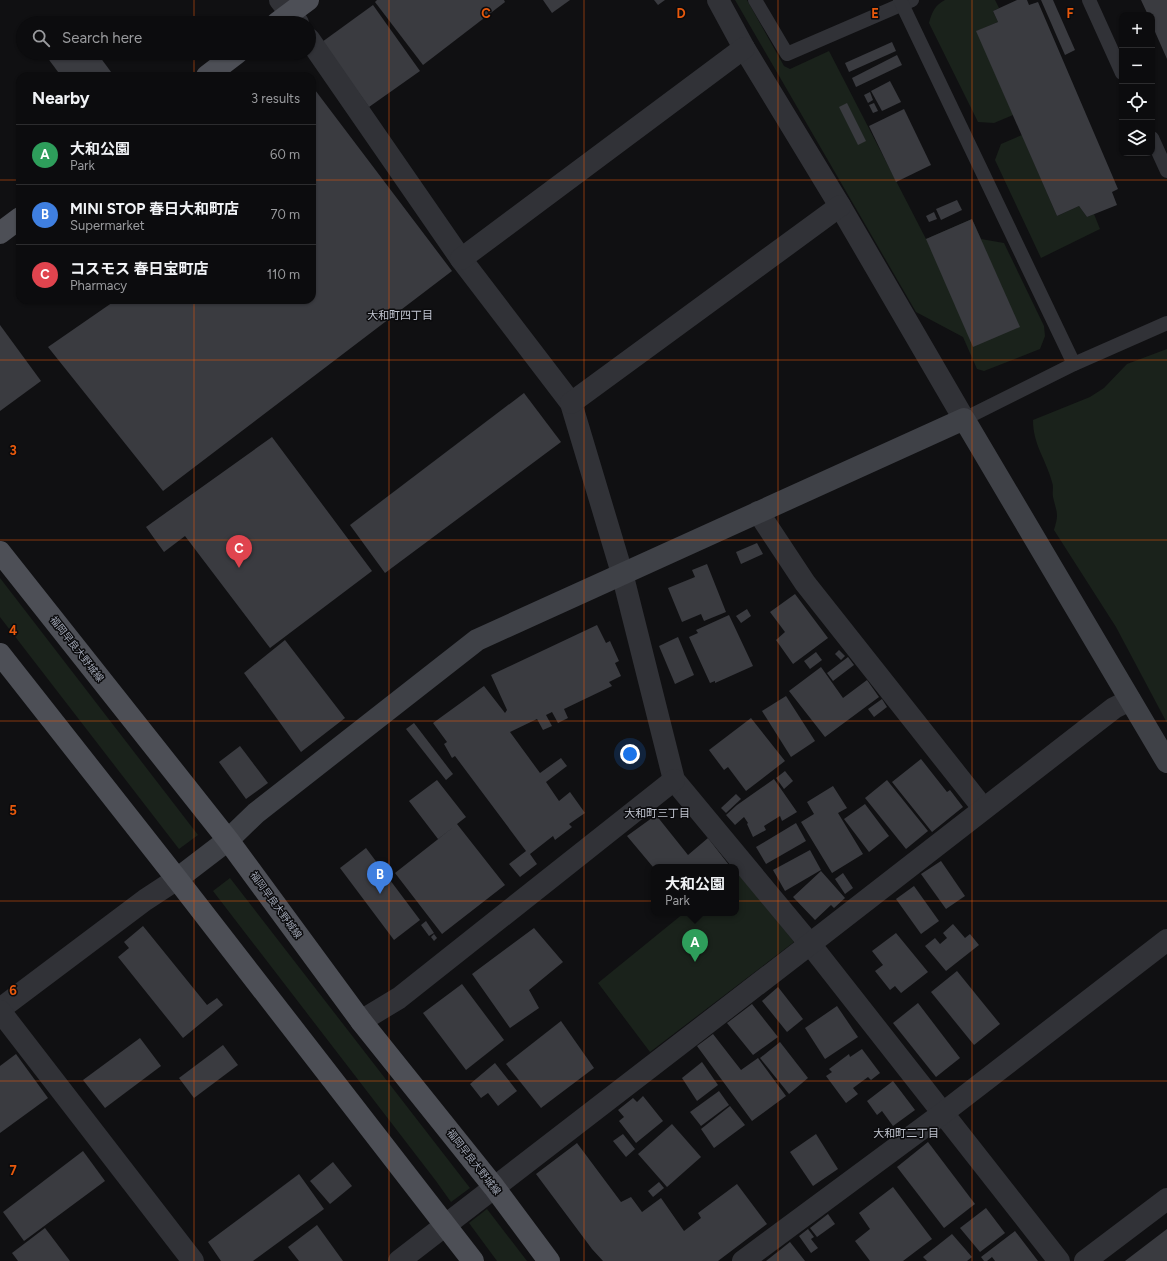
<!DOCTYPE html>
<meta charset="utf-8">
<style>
:root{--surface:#0c0c0e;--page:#1a1a1c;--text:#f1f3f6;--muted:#9a9b9e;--line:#2c2c2e;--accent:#7c3aed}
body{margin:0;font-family:Figtree,"Noto Sans JP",sans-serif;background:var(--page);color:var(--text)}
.controls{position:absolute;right:12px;top:12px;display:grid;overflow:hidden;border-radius:8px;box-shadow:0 1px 3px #0004}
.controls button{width:36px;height:36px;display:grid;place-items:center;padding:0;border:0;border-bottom:1px solid var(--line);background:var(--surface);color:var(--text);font:20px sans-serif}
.you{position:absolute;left:630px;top:754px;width:14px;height:14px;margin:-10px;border:3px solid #fff;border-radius:50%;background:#1a73e8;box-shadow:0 0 0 6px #1a73e833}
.badge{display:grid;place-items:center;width:26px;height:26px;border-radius:50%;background:var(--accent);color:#fff;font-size:13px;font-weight:700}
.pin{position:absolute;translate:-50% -33px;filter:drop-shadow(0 1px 2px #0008)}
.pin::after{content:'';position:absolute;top:21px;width:14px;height:12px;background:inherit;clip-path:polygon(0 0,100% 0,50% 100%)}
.popup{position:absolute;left:651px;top:864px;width:88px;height:52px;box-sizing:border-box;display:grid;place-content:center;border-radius:8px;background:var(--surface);filter:drop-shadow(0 1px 3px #0005);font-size:13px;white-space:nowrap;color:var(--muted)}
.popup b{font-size:15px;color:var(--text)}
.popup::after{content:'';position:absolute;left:50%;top:100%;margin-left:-8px;border:8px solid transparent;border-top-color:var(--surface)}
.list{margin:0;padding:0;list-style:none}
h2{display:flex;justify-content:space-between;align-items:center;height:52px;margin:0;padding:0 16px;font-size:17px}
h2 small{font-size:13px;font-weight:400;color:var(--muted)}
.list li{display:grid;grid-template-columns:26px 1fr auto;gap:12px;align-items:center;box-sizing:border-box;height:60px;padding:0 16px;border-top:1px solid var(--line)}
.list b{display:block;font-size:15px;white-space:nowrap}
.list p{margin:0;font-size:13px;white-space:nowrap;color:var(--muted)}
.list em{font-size:13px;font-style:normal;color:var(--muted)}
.icon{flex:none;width:22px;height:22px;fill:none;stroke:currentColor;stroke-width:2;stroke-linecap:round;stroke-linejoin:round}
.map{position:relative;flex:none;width:1167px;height:1261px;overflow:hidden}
.search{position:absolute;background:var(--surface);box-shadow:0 1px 3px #0004;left:16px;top:16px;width:300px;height:44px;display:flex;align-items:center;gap:10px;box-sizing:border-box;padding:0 14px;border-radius:22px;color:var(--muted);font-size:15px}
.panel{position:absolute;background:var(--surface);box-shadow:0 1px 3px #0004;left:16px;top:72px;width:300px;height:232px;border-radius:12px}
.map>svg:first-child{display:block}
</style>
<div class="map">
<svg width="1167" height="1261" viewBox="0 0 1167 1261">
<rect width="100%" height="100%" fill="#101012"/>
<g fill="#1a221b">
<polygon points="735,0 747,0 784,66 790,69 829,51 926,239 972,219 981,239 1004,243 1044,326 1045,336 1040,349 984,371 977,369 963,337 916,312"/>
<path d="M945 0H995L999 8 993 11 998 22 977 31 1013 115 994 123 978 122 929 23C932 12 935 5 945 0Z"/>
<polygon points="1022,135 1057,216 1079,206 1087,217 1094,214 1100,229 1041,258 995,160 1001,144"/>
<path d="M1167 349V723L1116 627 1054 530C1059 513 1057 514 1053 497 1052 492 1054 487 1052 482 1046 459 1033 445 1033 420L1090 397 1104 388 1127 364Z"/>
<polygon points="0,578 198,835 179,849 0,617"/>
<polygon points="736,870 794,942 650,1052 598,983 684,913 736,913"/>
<polygon points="230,878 470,1188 451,1202 436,1181 213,891"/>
<polygon points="487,1209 527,1261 497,1261 469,1223"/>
</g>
<g fill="#3a3b40">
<polygon points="377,0 504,0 505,2 423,65 375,2"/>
<polygon points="543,0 570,0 552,13"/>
<polygon points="654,0 665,0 658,5"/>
<polygon points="1017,0 1027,0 1029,5 1038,2 1118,189 1112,192 1117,205 1087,217 1079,206 1057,216 976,31 998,22 993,11"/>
<polygon points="1041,0 1053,0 1075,50 1065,55"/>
<polygon points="1141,0 1167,0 1167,59 1152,25 1152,15 1148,15"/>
<polygon points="373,5 420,71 369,107 322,42"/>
<polygon points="892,42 896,51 849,72 845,63"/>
<polygon points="44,53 97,53 114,76 61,76"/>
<polygon points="897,55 902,65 856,87 852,78"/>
<polygon points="890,81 901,102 882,111 871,91"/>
<polygon points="312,86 452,271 163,491 48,347 116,300 312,300"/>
<polygon points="870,92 873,100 868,103 864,95"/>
<polygon points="847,103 866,141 858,145 839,107"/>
<polygon points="874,103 878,111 873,113 869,105"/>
<polygon points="904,109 931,165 896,182 869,126"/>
<polygon points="957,200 962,210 941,220 936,209"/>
<polygon points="934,212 937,219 929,222 926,216"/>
<polygon points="972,219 1020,327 973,347 926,239"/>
<polygon points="0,325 41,381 0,411"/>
<polygon points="524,393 561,442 385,573 350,525"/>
<polygon points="272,437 372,571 270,648 185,536 164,552 146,527"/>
<polygon points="757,543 763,554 741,564 736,552"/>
<polygon points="707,564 726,612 704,621 701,614 682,622 668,588 695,577 692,570"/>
<polygon points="795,594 828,638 793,664 776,640 785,632 770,612"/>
<polygon points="747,609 751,616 741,623 736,616"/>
<polygon points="729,615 753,666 715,683 715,681 710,683 689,637 698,633 696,630"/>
<polygon points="597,625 606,643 610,641 619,661 615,663 621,676 609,682 612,686 564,709 568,718 558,723 552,712 546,715 552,726 543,730 537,719 510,732 540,773 561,758 567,766 546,782 559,801 570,792 585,813 569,824 572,827 555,840 553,836 530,854 537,864 520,877 509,864 526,851 455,756 452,758 444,744 447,742 433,723 484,686 505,713 507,710 491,675"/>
<polygon points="678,637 694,675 675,684 659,646"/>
<polygon points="285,640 345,718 301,752 244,673"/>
<polygon points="839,650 845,656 841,660 835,654"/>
<polygon points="816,652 822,660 810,669 804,661"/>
<polygon points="848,657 854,665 833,681 827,673"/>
<polygon points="821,667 843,698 867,680 879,697 825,737 789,691"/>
<polygon points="786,696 815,741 791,757 762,711"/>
<polygon points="882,699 887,707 874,717 868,709"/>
<polygon points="751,718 785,761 746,791 728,767 724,770 709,750"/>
<polygon points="414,723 453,774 446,780 406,729"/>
<polygon points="240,746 268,783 246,799 219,762"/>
<polygon points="921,759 947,792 950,790 963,807 932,832 892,782"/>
<polygon points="785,771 793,781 784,789 776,778"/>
<polygon points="774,779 797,812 782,821 780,816 764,826 766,830 753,837 747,824 748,823 744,817 735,825 726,815 737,805"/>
<polygon points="437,780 466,817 457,824 505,885 442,934 395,873 456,825 438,839 409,801"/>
<polygon points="887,780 928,831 906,849 865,798"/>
<polygon points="833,786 847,808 838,813 863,854 832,873 801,822 814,814 807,802"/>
<polygon points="736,794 741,799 726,813 721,808"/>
<polygon points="865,804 889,836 869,852 844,819"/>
<polygon points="656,815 688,855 708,838 729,865 727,867 653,867 627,836"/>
<polygon points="796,823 806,841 766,864 756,847"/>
<polygon points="366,848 420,920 394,940 340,868"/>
<polygon points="810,850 821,870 785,891 773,870"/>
<polygon points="941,861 965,896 946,909 921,874"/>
<polygon points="821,871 845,898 834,908 831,905 815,920 793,897"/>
<polygon points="843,873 853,888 845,894 835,879"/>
<polygon points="914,886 939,921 921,934 896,899"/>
<polygon points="426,921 434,933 429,936 421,925"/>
<polygon points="953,924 965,938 970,934 979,945 946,971 925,946 935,938 940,944 947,938 943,933"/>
<polygon points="143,926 207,1005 217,998 223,1005 183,1038 118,957 129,948 124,942"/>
<polygon points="534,928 563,962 529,990 539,1008 510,1028 472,974"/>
<polygon points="896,933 928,972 901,993 895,986 890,990 875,971 883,965 872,951"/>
<polygon points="434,934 437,938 434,941 431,937"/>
<polygon points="957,971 1000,1024 974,1045 931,992"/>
<polygon points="462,984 504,1040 466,1070 423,1013"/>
<polygon points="778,987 803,1019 787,1032 762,1001"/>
<polygon points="918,1003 960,1058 936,1077 893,1023"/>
<polygon points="752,1004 778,1037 753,1055 727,1023"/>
<polygon points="837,1006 858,1037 825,1059 805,1028"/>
<polygon points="561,1021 594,1068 541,1108 506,1064"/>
<polygon points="713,1034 741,1070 758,1058 786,1096 752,1121 697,1046"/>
<polygon points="140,1038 161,1066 105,1108 83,1080"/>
<polygon points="780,1042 808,1078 789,1094 760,1058"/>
<polygon points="223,1045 238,1065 194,1098 179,1078"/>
<polygon points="862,1049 880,1073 871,1080 868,1077 853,1088 858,1094 846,1103 826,1076 832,1072 829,1069 849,1054 850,1057"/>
<polygon points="16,1054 48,1098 0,1133 0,1066"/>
<polygon points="702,1062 718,1085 697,1101 682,1078"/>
<polygon points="495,1063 517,1091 498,1106 488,1093 481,1098 470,1084"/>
<polygon points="893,1081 915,1110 893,1126 882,1111 877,1115 867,1101"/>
<polygon points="719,1091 729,1105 701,1126 690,1112"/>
<polygon points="643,1096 663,1121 636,1143 619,1121 624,1117 618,1110 633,1098 637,1102"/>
<polygon points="730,1106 745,1125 714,1148 701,1129"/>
<polygon points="672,1124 701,1157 667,1187 638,1154"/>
<polygon points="623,1134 635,1149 626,1157 613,1141"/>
<polygon points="816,1134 838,1169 813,1186 790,1152"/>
<polygon points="928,1142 975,1204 944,1228 897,1167"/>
<polygon points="577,1143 621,1202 631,1197 642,1212 661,1198 684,1231 701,1218 698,1213 737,1184 767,1224 718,1261 603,1261 592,1249 536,1174"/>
<polygon points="83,1151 105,1181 24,1241 3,1212"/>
<polygon points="333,1162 352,1186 330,1204 310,1181"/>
<polygon points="299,1174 324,1209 253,1261 221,1261 208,1242"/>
<polygon points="659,1182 664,1188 653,1197 648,1191"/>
<polygon points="893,1187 932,1239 903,1261 870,1261 855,1241 870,1229 859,1213"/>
<polygon points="986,1208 1005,1233 980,1252 960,1228"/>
<polygon points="828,1214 835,1224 817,1237 810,1228"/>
<polygon points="317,1225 343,1261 299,1261 288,1247"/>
<polygon points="45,1228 70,1261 18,1261 12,1253"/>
<polygon points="808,1229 814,1237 811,1239 818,1248 811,1253 799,1236"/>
<polygon points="1167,1229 1167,1261 1125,1261"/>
<polygon points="1015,1231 1038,1261 995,1261 992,1257 987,1261 984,1261 981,1257"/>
<polygon points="952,1234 972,1257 967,1261 927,1261 923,1257"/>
<polygon points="790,1242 805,1261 766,1261"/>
</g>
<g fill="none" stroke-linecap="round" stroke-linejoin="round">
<g stroke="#313237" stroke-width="14">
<polyline points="755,0 787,54 912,0"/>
<polyline points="900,0 1074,364"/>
<polyline points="1089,0 1122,73"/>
<polyline points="1152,138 1167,171"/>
<polyline points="964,419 1074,364 1167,323"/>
</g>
<g stroke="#313237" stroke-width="22">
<polyline points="280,0 298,23"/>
<polyline points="718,0 744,48 840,206 964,419"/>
<polyline points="309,39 461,259 571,403 622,573 674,780 810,944 1059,1261"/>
<polyline points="461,259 744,48"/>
<polyline points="571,403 840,206"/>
<polyline points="758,512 805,583 983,808"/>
<polyline points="0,1009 145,900 177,879"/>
<polyline points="0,1011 193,1261"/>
<polyline points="361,1021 399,998 674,780"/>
<polyline points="399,1261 810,944 1114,708 1130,700"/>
<polyline points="743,1261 943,1113 1167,940"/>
<polyline points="1085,1261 1167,1199"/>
</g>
<polyline stroke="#3f4147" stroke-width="22" points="177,879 228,840 256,813 477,640 964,419 1167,762"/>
<g stroke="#4d4f56" stroke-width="22">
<polyline points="277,23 308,0"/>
<polyline points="207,76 237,53"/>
<polyline points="0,233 20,218"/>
<polyline points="0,552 228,840 361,1021 494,1187 549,1261"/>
<polyline points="0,654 177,879 473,1261"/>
</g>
</g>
<path fill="none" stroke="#e8590c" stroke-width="1" stroke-opacity="0.55" d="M194 0V23M389 0V1261M584 0V1261M778 0V1261M972 0V1261M194 53V76M0 180H20M312 180H1167M194 300V1261M0 360H1167M0 540H1167M0 721H1167M0 901H1167M0 1081H1167"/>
<g text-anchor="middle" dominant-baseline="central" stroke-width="3" stroke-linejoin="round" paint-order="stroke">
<g font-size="10" fill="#a0a6b4" stroke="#0b0b0d">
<text transform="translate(77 649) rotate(52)">福岡早良大野城線</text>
<text transform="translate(276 905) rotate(54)">福岡早良大野城線</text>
<text transform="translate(474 1162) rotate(52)">福岡早良大野城線</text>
</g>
<g font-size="11" fill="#c1c5d0" stroke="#0b0b0d">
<text x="400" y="315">大和町四丁目</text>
<text x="657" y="813">大和町三丁目</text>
<text x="906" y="1133">大和町二丁目</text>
</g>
</g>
<g font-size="13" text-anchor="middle" font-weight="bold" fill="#e8590c" stroke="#0b0b0d" stroke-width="3" stroke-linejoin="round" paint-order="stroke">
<text x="486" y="18">C</text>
<text x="681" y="18">D</text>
<text x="875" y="18">E</text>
<text x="1070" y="18">F</text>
<text x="13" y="455">3</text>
<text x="13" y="635">4</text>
<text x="13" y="815">5</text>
<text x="13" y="995">6</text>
<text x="13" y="1175">7</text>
</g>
</svg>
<div class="controls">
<button>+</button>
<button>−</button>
<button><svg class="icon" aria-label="locate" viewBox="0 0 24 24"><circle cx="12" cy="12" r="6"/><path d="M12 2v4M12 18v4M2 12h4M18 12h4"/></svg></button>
<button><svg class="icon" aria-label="layers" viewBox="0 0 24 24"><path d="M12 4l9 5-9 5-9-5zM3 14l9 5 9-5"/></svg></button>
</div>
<div class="you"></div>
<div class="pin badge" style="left:695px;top:962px;background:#2e9e5b">A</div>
<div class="popup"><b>大和公園</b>Park</div>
<div class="pin badge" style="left:380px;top:894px;background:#3f7fe0">B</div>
<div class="pin badge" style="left:239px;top:568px;background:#e0444e">C</div>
<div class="search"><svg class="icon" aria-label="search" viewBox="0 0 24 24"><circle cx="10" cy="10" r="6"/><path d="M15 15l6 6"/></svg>Search here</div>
<section class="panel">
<h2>Nearby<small>3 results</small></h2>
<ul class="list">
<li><span class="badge" style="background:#2e9e5b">A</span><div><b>大和公園</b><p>Park</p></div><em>60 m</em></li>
<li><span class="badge" style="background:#3f7fe0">B</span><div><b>MINI STOP 春日大和町店</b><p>Supermarket</p></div><em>70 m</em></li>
<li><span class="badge" style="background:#e0444e">C</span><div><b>コスモス 春日宝町店</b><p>Pharmacy</p></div><em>110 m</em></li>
</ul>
</section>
</div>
